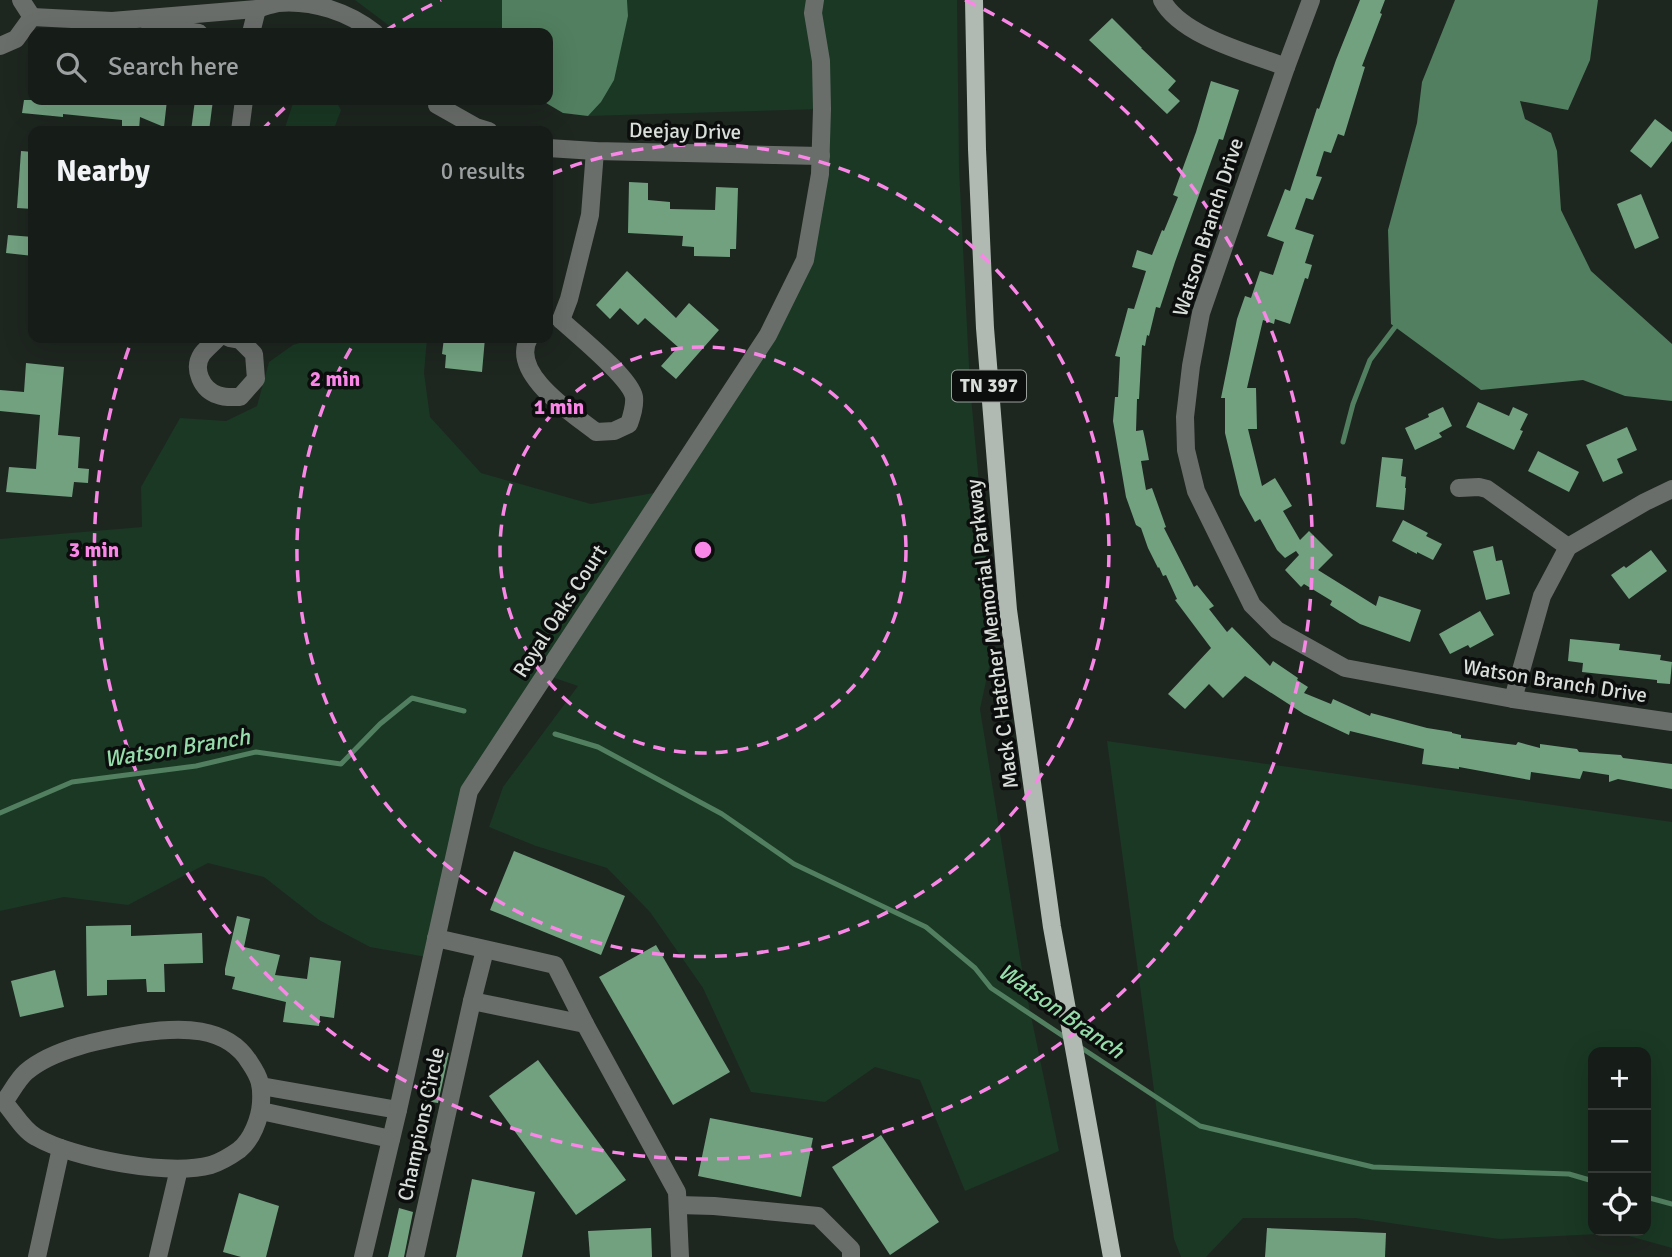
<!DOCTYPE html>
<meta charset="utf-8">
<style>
:root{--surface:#161c18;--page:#232925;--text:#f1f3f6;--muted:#9ea1a2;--line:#353a37}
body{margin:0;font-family:Signika,sans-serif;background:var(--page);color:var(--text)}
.controls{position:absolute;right:21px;bottom:21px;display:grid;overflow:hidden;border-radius:14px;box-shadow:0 7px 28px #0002}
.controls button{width:63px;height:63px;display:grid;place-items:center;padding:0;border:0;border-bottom:2px solid var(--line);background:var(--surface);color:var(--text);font:35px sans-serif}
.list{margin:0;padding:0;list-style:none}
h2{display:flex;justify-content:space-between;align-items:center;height:91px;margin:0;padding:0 28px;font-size:30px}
h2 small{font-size:23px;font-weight:400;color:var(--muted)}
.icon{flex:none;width:38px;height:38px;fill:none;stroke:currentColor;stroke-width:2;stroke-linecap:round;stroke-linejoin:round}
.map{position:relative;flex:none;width:1672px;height:1257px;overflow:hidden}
.search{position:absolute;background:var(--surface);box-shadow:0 7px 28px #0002;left:28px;top:28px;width:525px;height:77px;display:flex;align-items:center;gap:18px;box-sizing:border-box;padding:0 24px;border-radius:14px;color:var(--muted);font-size:26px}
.panel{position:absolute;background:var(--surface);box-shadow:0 7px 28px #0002;left:28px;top:126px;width:525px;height:217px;border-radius:14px}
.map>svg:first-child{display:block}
</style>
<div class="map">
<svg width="1672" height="1257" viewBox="0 0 1672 1257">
<rect width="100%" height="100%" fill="#1e2620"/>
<g fill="#1a3824" fill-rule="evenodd">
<polygon points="355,0 502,0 502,33 399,33"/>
<polygon points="627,0 957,0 959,168 970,386 994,644 980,709 1024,982 1059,1151 965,1191 920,1080 875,1067 825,1102 751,1092 703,988 650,912 607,868 536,846 489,827 503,787 578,686 546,675 469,791 432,958 370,947 319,920 264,877 208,863 128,905 64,897 0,911 0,539 142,527 141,487 180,418 226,421 257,406 269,362 293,345 315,338 427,338 424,373 430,417 481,473 591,504 665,491 805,260 822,109 588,116 601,102 628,16"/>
<polygon points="294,100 335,100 341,110 333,131 284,131"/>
<path d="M1107 741 1672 822V1248L1618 1233 1499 1239 1356 1218H1243L1206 1257H1181L1174 1239ZM1593 1052H1646V1231H1593Z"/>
</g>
<g fill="#517f5f">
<polygon points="502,0 627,0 628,16 614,80 601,102 588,116 563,113 541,100 548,100 548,33 502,33"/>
<polygon points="1455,0 1598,0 1590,60 1568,110 1520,101 1525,119 1551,133 1557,151 1561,210 1591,271 1672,344 1672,401 1625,396 1583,380 1481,390 1391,324 1388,230 1417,123 1422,82"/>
</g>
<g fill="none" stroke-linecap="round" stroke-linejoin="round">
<g stroke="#517f5f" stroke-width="5">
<polyline points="1343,442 1353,404 1370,360 1395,327"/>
<polyline points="555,734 598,747 722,814 794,864 926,927 975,968 991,988 1066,1038"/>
<polyline points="0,813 72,782 196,766 256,752 341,764 380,724 412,698 464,711"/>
<polyline points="1077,1045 1200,1126 1373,1167 1569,1174 1593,1181"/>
<polyline points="1646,1197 1672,1204"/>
</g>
</g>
<g fill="#72a180">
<polygon points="1360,0 1385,0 1380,13 1382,14 1362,66 1365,67 1344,136 1338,134 1331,153 1324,151 1316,176 1322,177 1313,200 1306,198 1295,229 1314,235 1305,263 1312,265 1308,279 1305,278 1290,324 1275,319 1274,324 1263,320 1247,388 1256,388 1257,429 1248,429 1262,486 1275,478 1292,506 1283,511 1300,540 1309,531 1333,555 1318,570 1376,606 1379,596 1421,610 1410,642 1360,624 1330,605 1332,601 1304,584 1301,587 1285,570 1299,555 1296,551 1285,558 1277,550 1260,519 1255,522 1240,495 1225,433 1225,398 1221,398 1237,319 1245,296 1251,298 1260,271 1273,275 1284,242 1267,236 1285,189 1290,191 1317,108 1319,109 1336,60"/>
<polygon points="1112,18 1142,48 1141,48 1176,81 1168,90 1180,101 1167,114 1089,40"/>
<polygon points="1211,81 1239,90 1223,140 1219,139 1175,262 1160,308 1156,307 1149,336 1147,335 1145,346 1142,345 1139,399 1137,399 1136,431 1143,430 1145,439 1149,460 1141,461 1146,490 1152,488 1166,527 1164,528 1194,587 1197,585 1214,606 1209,609 1227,632 1232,627 1270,666 1273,661 1298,678 1297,680 1308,687 1304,693 1331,704 1333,699 1370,716 1371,713 1427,728 1452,732 1452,733 1461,735 1461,738 1516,745 1518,742 1540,748 1540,744 1577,749 1579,752 1621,755 1623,758 1672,764 1672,789 1618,779 1609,782 1609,775 1583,771 1580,779 1531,772 1530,780 1459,767 1459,769 1422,764 1424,749 1350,731 1349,735 1304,714 1245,676 1223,698 1209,684 1185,709 1168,694 1211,648 1175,600 1177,599 1166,575 1163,576 1159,567 1158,568 1148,548 1141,528 1136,525 1126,497 1113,421 1115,397 1118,397 1120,357 1115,356 1128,308 1134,309 1146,271 1132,267 1137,250 1152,255 1162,230 1164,231 1178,197 1173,195 1196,132"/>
<polygon points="24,100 167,100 164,127 140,117 139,130 122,129 122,120 63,114 63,117 22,113"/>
<polygon points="195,100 213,100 209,131 191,131"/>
<polygon points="1655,119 1672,132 1672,141 1651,168 1630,151"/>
<polygon points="21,151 33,152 33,209 17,208"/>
<polygon points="629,182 648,183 648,200 670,202 670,209 715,210 716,187 738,188 736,249 730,249 730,257 694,256 694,247 682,246 683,236 628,233"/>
<polygon points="1641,194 1659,238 1635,249 1617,204"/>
<polygon points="8,235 33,237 33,256 6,253"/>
<polygon points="627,271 676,318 689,303 719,330 676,379 661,366 678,347 645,318 638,325 620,308 610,319 596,305"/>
<polygon points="444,338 485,338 482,372 445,368 446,355 442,354"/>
<polygon points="26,363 64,367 58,435 80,437 78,468 89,469 88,483 74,482 72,497 6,492 9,467 36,469 40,415 0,411 0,390 24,392"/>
<polygon points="1478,402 1509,416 1513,407 1528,414 1520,430 1523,431 1514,450 1466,427"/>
<polygon points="1443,407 1452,426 1439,433 1442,437 1415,450 1405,428 1429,417 1428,414"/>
<polygon points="1627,427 1637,450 1617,459 1623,473 1603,482 1586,445"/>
<polygon points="1538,451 1579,472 1569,492 1528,471"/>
<polygon points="1382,457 1403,459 1401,476 1406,477 1405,488 1406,488 1404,510 1376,507"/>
<polygon points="1403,520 1428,533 1426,536 1442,544 1433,560 1417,552 1417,554 1392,541"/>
<polygon points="1493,546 1496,561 1502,560 1510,594 1486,600 1473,551"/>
<polygon points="1651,550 1667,571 1629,599 1611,575 1624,566 1626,568"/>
<polygon points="1480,611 1494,635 1470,648 1468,645 1450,654 1439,634"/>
<polygon points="1570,639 1620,644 1619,650 1661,655 1660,660 1672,662 1670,684 1657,683 1657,680 1582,672 1583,663 1568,661"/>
<polygon points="514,851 625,896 601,955 490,910"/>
<polygon points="237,916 250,919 244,947 280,955 275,975 307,979 310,957 341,961 334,1018 320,1016 319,1026 283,1022 286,1002 232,989 235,977 225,975 225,969"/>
<polygon points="131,925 131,936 202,933 203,963 164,964 165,992 147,992 146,979 107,980 107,995 87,996 86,926"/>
<polygon points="656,945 730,1072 673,1105 599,977"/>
<polygon points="55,970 64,1007 20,1017 11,981"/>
<polygon points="436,1051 449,1053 438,1103 425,1101"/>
<polygon points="538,1060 626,1180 576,1215 489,1096"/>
<polygon points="710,1118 813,1138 801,1197 698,1176"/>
<polygon points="881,1135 939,1222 890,1255 832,1167"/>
<polygon points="472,1179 535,1192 522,1257 456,1257"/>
<polygon points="239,1193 279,1206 266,1257 241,1257 223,1252"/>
<polygon points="399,1208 413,1212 404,1257 388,1257"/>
<polygon points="651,1228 652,1257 590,1257 588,1231"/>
<polygon points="1267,1228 1386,1233 1385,1257 1265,1257"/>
</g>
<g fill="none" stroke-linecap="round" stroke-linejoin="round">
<g stroke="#6a6e6b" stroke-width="18">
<polyline points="21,0 32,17"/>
<path d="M1162 0C1181 36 1249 53 1286 67"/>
<polyline points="1311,0 1286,67 1201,313 1191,366 1185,417 1186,450 1196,491 1252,605 1277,630 1345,668 1513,699 1672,722"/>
<path d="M32 17 112 21 257 9C264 7 271 4 278 3 313 0 349 12 375 33"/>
<polyline points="147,21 165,28 199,33"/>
<polyline points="251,33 257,9"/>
<polyline points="0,46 16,39 32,17"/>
<polyline points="437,105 476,127 489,131"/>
<polyline points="240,131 244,100"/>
<polyline points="548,148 595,151 821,156"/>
<polyline points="561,320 569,299 590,215 595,151"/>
<path d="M218 338C213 343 207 348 202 354 192 369 202 390 218 395 225 398 233 397 240 397L256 379 254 354 240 340 229 338"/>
<path d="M529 338C509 373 572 413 596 432L614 431 629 424C632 415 635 406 634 397 630 377 577 335 561 320"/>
<polyline points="1459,488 1479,487 1487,489 1568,547"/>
<polyline points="1513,699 1542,596 1568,547 1645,502 1672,489"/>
<polyline points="436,938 555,965 585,1024 677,1192 680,1257"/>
<polyline points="472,1001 585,1024"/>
<polyline points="261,1086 398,1110"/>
<path d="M0 1102H4C11 1093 17 1080 26 1072 54 1048 105 1039 140 1033 179 1027 227 1025 250 1063 260 1078 262 1085 261 1103 260 1118 252 1140 239 1150 232 1155 220 1162 211 1165 169 1176 74 1159 36 1137 23 1130 14 1113 4 1102"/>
<polyline points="261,1111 391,1139"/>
<polyline points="678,1205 714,1206 818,1216 851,1249 851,1257"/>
<polyline points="37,1257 61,1148"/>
<polyline points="158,1257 179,1169"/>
<polyline points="363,1257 398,1110 469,791 768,335 805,260 820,174 822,109 821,61 813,13 815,0"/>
<polyline points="415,1257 472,1001 485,950"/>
</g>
<polyline stroke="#b1b9b3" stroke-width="18" points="974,0 977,149 985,328 1008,610 1052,927 1112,1257"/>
</g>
<g fill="none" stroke="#fa87e7" stroke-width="3.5" stroke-dasharray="12 9">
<circle cx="703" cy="550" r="203"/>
<path d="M551 174A406 406 0 1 1 357 338"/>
<path d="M261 131A609 609 0 0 1 292 101M385 31A609 609 0 0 1 441 0M965 0A609 609 0 1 1 131 342"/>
</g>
<g text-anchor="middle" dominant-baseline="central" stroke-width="7" stroke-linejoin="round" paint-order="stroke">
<rect fill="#0b0e0c" stroke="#9ca09d" stroke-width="2" x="952" y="370.5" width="74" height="31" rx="5"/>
<g font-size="19" font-weight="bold" fill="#dadedb">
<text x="989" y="386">TN 397</text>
</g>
<g font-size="21" fill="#dadedb" stroke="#0b0e0c">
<text transform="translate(685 131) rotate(1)">Deejay Drive</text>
<text transform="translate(1208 227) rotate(-72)">Watson Branch Drive</text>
<text transform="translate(560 611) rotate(-57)">Royal Oaks Court</text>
<text transform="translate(992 634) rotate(-97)">Mack C Hatcher Memorial Parkway</text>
<text transform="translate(1555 681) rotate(9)">Watson Branch Drive</text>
<text transform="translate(421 1124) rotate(-78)">Champions Circle</text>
</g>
<g font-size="23" font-style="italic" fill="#95dcaa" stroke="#0b0e0c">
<text transform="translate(177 748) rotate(-9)">Watson Branch</text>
<text transform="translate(1061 1011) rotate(35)">Watson Branch</text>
</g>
</g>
<circle cx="703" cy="550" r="10" fill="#fa87e7" stroke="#0b0e0c" stroke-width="3.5"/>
<g font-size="21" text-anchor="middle" font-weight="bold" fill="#fa87e7" stroke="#0b0e0c" stroke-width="7" stroke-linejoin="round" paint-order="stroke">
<text x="335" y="386">2 min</text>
<text x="559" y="414">1 min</text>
<text x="94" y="557">3 min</text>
</g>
</svg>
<div class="controls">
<button>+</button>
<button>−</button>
<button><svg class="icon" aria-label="locate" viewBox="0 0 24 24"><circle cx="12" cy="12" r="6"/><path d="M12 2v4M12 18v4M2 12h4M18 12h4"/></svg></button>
</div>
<div class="search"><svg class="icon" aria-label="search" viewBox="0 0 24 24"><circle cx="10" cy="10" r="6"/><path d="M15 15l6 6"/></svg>Search here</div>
<section class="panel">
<h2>Nearby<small>0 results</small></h2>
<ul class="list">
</ul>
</section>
</div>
